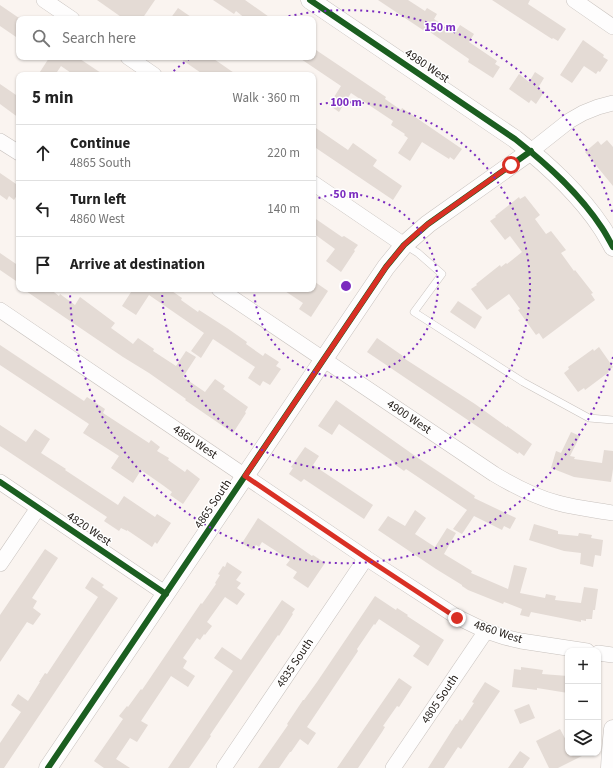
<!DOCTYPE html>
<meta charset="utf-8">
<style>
:root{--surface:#fff;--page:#f6f6f6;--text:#222;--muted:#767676;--line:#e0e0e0}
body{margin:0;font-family:"Source Sans 3",sans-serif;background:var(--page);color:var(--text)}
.controls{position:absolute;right:12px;bottom:12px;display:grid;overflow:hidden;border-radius:8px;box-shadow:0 1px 3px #0004}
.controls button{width:36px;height:36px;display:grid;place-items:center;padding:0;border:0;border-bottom:1px solid var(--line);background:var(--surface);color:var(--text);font:20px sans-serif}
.stop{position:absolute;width:12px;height:12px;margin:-9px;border:3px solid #d93025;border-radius:50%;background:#fff}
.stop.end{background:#d93025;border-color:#fff;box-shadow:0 1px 4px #0008}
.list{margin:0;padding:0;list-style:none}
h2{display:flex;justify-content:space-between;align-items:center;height:52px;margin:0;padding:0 16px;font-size:17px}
h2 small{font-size:13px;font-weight:400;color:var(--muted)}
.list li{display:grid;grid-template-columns:26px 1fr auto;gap:12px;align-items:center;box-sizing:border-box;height:56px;padding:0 16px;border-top:1px solid var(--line)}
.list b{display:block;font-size:15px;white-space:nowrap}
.list p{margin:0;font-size:13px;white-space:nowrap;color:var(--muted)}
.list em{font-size:13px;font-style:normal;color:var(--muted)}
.icon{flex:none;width:22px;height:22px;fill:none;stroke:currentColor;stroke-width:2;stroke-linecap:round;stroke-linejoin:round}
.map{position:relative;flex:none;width:613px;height:768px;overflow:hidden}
.search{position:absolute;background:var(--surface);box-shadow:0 1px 3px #0004;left:16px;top:16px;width:300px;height:44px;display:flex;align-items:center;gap:10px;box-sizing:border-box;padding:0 14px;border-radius:8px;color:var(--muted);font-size:15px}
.panel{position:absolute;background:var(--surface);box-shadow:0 1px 3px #0004;left:16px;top:72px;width:300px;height:220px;border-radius:8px}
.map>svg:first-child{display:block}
</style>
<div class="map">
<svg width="613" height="768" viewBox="0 0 613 768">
<rect width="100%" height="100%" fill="#faf4f0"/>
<g fill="#e4dbd5">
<polygon points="97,0 155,0 142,19 124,19"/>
<polygon points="213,0 245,0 272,19 246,19 236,11 234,14"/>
<polygon points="378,0 408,0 425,11 427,8 437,14 434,19 455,33 460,25 474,34 469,42 497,61 495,64 500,67 493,78 468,62 469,59 427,30 426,32"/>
<polygon points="492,0 530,0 528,4 566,29 558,41 553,38 552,39"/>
<polygon points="0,5 19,18 19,39 0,26"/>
<polygon points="178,8 194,19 170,19"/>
<polygon points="583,40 604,55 603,57 608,60 600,72 598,71 596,74 584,66 572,83 560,75"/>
<polygon points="313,48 386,97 385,99 401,110 402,108 462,149 454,160 450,157 449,159 422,142 410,161 398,153 408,138 404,135 405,134 391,125 393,121 351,93 339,112 329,105 341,86 298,57 313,57"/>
<polygon points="48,57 77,57 104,75 74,75 61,66 55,75 38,75 49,58"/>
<polygon points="178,57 211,57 237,75 204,75"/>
<polygon points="535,72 544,78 538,88 544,92 536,104 531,100 529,103 509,89 519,74 529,82"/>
<polygon points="0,84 19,97 19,118 0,104"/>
<polygon points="313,126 348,150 353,143 377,160 373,166 402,186 393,200 313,146"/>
<polygon points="607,140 613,147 613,186 585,152 598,141 601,145"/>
<polygon points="0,173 19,186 19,192 14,200 9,196 7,200 0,195"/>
<polygon points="525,196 540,215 535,219 546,234 551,231 566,250 561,253 574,271 575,270 593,293 591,294 595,300 543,339 539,333 536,335 518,310 520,309 509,294 487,310 471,289 477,285 476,284 500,265 501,267 506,263 507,264 522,252 510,236 505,240 490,221 496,217 495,216 519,197 520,199"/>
<polygon points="313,217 342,237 344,236 358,245 354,250 355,251 341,272 326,261 335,249 313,233"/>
<polygon points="0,253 19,266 19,283 0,270"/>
<polygon points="315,282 328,291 311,317 299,309 303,303 282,289 313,289 313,285"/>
<polygon points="23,289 50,289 59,296 60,294 75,305 80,297 115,323 111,328 125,338 133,344 138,338 154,349 153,351 176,366 186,351 196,357 183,377 205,392 215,379 225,386 223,389 248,407 245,412 246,413 233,433 185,400 186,399 149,373 123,357"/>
<polygon points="133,289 169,289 182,298 181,300 198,312 199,310 227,328 247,342 246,344 263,356 265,353 279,362 276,366 281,369 270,385 263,381 260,386 248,378 255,367 213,339 201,358 191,351 204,333 149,295 136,315 122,306"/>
<polygon points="458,301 482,317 475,329 450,312"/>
<polygon points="377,338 403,356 402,357 475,404 507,427 507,426 532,444 524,456 519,452 518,454 367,352"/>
<polygon points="0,345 84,401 87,397 105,409 103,413 149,443 151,440 160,447 157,451 169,458 168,460 185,472 187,469 200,479 183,504 170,495 172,492 164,486 141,470 133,483 111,468 119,456 83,433 89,424 0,365"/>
<polygon points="599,347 613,367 608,371 609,372 585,390 584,388 578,392 564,373 569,369 568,367 593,349 594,351"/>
<polygon points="336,400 418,458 475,496 474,498 516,518 510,529 504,526 502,530 474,516 462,534 453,529 467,510 406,469 404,471 393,463 394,462 339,424 332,435 318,426"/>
<polygon points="0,425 26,442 35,429 50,439 41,453 66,469 65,470 118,505 124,496 155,517 157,514 171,523 157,544 155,542 152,547 127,530 127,531 121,528 119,531 104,521 107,517 0,446"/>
<polygon points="571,432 580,436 570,456 575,457 574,459 602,463 604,450 613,451 613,469 611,482 574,477 551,468 556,451 561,453"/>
<polygon points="305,447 319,456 313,465 373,505 364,519 304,479 301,482 289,474 293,468 291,467"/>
<polygon points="415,510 426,518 415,534 435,547 447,528 456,533 444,554 472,571 471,573 508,589 514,565 527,568 520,593 545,598 546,594 556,596 555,600 581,603 584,587 598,589 595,610 593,610 592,619 586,619 586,621 581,620 581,622 531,612 529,617 520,615 522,609 504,602 503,604 468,590 462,586 462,585 436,569 378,530 388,516 405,526"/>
<polygon points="258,518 312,556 313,555 325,563 308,588 293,578 297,572 286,565 290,560 262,542 259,547 256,545 252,550 242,543"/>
<polygon points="534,524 558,531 558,534 578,536 579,533 592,535 591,538 603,540 601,556 595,555 593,567 580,564 581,553 564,551 529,540"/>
<polygon points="45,549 58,558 32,598 37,601 33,608 41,614 33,625 27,622 0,662 0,615"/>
<polygon points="227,562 242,572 236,580 241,583 237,588 245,594 237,605 225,597 207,622 212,626 205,635 204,634 200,640 197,638 183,658 187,661 183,668 195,676 188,687 171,676 141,721 148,725 137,742 130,738 116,759 130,768 104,768 94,761 123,719 119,716 127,706 128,707 141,689 142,690 201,603 202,604 216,584 215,583 220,575 218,574 223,566 225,567"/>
<polygon points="92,577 104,585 102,587 118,598 4,768 0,768 0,743 21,712 11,705 18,694 28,701 40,682 39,682 45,673 47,674 98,597 85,588"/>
<polygon points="375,596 396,610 397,608 408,615 407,616 444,640 428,666 413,656 420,646 379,619 375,625 374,624 357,649 358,651 307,727 316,733 308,745 300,739 291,752 290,752 279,768 258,768 288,725 287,724 303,700 304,700 317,682"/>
<polygon points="282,600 295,609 292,613 293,614 279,636 278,635 210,735 211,736 189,768 168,768 233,671 214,658 222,647 241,660"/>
<polygon points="521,667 543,670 542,674 568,676 568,693 537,688 537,690 512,687 514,669 521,670"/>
<polygon points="399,678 412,687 399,707 397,706 383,726 385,727 382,732 358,768 337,768"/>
<polygon points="485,682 500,691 477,725 461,749 458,747 444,768 428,768 456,724 457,724 460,719 462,721 474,703 472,702"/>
<polygon points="529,704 535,718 520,724 514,710"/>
<polygon points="560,729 568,744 568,753 588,753 558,768 549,768 536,741"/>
<polygon points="520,751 530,758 523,768 508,768"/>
</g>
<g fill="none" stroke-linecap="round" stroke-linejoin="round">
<g stroke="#c8c2be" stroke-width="8">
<polyline id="service" points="405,245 418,253 442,274 414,312 523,382 589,418 613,420"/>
</g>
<g stroke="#c8c2be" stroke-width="16">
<g id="minor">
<polyline points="44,0 72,19"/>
<polyline points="574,0 613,27"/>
<polyline points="128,57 154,75"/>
<polyline points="0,141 19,153"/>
<polyline points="531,151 569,121 583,113 598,107 613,103"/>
<polyline points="313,183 404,245"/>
<path d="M219 289 494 474C514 486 535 497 558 503 576 508 595 510 613 513"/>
<polyline points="0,310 366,558 457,617 486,631 504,637 521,641 587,651"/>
<polyline points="0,482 166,594"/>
<polyline points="0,564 38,508"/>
<polyline points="598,653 613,655"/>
<polyline points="224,768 366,558"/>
<polyline points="393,768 486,631"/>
</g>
</g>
<g stroke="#c8c2be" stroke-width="19">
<g id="tertiary">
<path d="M310 0 515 139C548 165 579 193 602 228 606 234 609 240 613 247"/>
<polyline points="48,768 386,267 404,245 428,224 531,151"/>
<polyline points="610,768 611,750 613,729"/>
</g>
</g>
<use href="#service" stroke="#fefdfd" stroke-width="7"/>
<use href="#minor" stroke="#fefdfd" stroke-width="15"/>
<use href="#tertiary" stroke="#fefdfd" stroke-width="18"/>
<g stroke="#fff" stroke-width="8">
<g id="cycleway">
<path d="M310 0 515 139C548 165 579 193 602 228 606 234 609 240 613 247"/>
<polyline points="0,482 166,594"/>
<polyline points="48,768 386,267 404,245 428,224 531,151"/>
</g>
</g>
<use href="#cycleway" stroke="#1b5e20" stroke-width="6"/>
</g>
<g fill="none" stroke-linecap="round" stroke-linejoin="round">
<polyline stroke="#d93025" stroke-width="5" points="457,618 366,558 245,476 386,267 404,245 416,234 428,224 511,165"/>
</g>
<g fill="none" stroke="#7b2cbf" stroke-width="2" stroke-dasharray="2 4">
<path d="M313 200A92 92 0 1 1 254 289"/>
<path d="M314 105A184 184 0 1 1 162 289"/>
<path d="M613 357A276 276 0 0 1 70 291M169 75A276 276 0 0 1 192 57M277 19A276 276 0 0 1 613 215"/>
</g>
<g text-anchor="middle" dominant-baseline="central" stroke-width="3" stroke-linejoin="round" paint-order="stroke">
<g font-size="12" fill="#201a16" stroke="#fff">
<text transform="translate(427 66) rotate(34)">4980 West</text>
<text transform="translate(409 417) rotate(34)">4900 West</text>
<text transform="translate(195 442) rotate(34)">4860 West</text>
<text transform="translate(213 504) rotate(-56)">4865 South</text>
<text transform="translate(89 529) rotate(34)">4820 West</text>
<text transform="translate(498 632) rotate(18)">4860 West</text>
<text transform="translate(295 663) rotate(-56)">4835 South</text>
<text transform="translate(440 699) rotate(-56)">4805 South</text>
</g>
</g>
<circle cx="346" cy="286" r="6" fill="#7b2cbf" stroke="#fff" stroke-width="2"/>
<g font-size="12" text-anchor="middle" font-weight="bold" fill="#7b2cbf" stroke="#fff" stroke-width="3" stroke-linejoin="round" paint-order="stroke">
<text x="440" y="31">150 m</text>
<text x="346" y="106">100 m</text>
<text x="346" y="198">50 m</text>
</g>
</svg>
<div class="controls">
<button>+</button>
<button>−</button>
<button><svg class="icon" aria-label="layers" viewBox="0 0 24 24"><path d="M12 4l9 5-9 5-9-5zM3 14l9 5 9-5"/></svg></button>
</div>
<div class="stop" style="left:511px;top:165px"></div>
<div class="stop end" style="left:457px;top:618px"></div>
<div class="search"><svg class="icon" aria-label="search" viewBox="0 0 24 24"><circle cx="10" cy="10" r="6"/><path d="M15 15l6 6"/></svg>Search here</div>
<section class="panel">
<h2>5 min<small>Walk · 360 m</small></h2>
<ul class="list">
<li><svg class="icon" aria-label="ahead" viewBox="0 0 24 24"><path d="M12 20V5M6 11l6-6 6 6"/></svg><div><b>Continue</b><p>4865 South</p></div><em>220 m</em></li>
<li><svg class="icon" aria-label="left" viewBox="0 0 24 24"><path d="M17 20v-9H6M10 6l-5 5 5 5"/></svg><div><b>Turn left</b><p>4860 West</p></div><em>140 m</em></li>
<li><svg class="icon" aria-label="arrive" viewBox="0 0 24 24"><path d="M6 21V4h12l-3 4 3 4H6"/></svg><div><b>Arrive at destination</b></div></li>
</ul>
</section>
</div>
